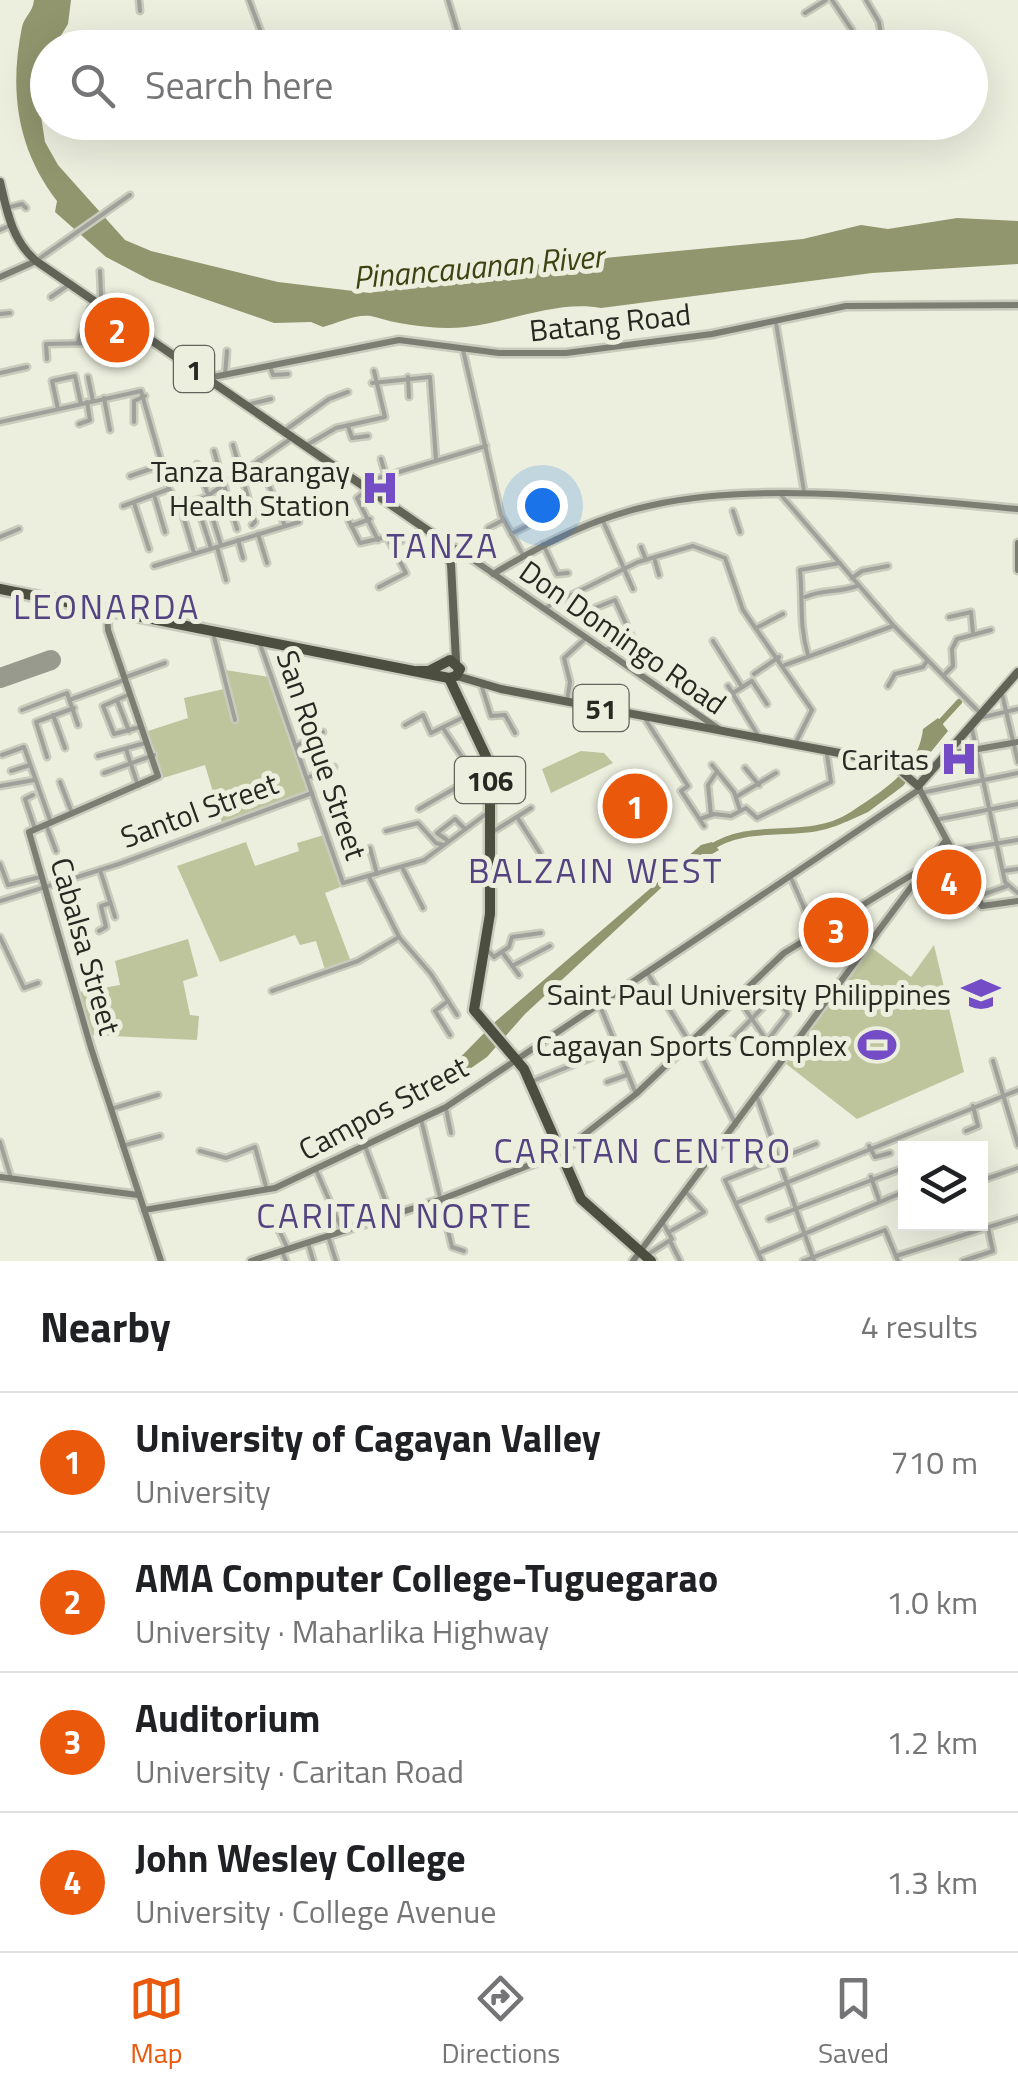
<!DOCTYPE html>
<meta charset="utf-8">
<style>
:root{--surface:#fff;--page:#f2f2f2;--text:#202124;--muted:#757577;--line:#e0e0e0;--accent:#ea580c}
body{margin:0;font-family:"Titillium Web",sans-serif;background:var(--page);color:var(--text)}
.controls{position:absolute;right:30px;bottom:30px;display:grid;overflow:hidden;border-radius:0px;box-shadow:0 10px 40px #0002}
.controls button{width:90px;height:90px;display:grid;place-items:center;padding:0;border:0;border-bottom:2px solid var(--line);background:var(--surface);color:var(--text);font:50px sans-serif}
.you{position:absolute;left:542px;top:505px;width:35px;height:35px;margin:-25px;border:8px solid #fff;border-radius:50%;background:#1a73e8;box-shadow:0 0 0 15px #1a73e833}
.badge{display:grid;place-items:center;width:65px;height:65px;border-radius:50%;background:var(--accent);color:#fff;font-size:32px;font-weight:700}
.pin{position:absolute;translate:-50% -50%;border:5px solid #fff;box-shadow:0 2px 10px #0006}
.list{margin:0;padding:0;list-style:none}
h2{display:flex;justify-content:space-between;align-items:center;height:130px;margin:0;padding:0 40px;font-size:42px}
h2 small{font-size:32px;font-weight:400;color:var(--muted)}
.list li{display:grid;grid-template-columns:65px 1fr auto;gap:30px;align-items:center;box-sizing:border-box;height:140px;padding:0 40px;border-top:2px solid var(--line)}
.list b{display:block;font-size:38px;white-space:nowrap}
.list p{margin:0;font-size:32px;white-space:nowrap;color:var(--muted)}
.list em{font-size:32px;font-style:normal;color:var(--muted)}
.icon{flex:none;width:55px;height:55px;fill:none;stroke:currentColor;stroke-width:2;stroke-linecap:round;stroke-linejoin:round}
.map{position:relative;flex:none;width:1018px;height:1261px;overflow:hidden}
.search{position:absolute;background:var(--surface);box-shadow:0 10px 40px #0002;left:30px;right:30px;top:30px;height:110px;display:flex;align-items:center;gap:25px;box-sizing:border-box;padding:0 35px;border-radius:55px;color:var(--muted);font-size:38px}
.sheet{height:690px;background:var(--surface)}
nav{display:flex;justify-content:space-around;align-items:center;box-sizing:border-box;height:140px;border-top:2px solid var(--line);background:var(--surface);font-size:28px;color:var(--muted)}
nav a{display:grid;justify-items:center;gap:5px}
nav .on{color:var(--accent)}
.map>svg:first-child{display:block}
</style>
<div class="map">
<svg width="1018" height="1261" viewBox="0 0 1018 1261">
<rect width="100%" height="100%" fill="#ecefde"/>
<g fill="#bec49c">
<polygon points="220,669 269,677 310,792 222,823 205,765 163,778 148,731 188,718 184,698 224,689"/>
<polygon points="581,751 604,753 613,763 551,793 542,769"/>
<polygon points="324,835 340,887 325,893 351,962 326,973 316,941 300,945 295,935 220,962 177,866 246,842 255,866 299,851 297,843"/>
<polygon points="188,939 198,976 183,981 190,1015 199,1016 197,1040 89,1035 79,992 120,985 115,961"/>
<polygon points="934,945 964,1072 857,1119 785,1063 872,948 911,977"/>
</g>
<g fill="#91966e">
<path d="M34 0H71L68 24 54 47 48 48 37 90 45 142 58 165 125 240 151 251 278 282 370 293 479 270 803 239 861 225 888 229 957 218 1018 221V264L872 273 601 308C558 300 509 322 466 327 437 330 401 325 375 317 359 312 338 323 323 327L311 322 274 323 150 280 106 257 55 212 57 201C17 149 9 91 22 27 24 17 33 12 34 0Z"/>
<path d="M938 718 948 731 903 786 868 812 846 822 842 818C876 794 918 774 923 729Z"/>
<polygon points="712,842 719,850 674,876 525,1014 487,1057 441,1089 439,1079 496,1021 701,845"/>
</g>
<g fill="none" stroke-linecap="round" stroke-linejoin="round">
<g stroke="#91966e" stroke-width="6">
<polyline points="936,727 959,702"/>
<path d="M710 848C753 819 806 843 850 816"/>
</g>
<polyline stroke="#989a8e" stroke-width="20" points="0,678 51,660"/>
<g stroke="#c9cbbc" stroke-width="9">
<g id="street">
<polyline points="139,0 140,11"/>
<polyline points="249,0 267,48"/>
<polyline points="448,0 459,37 456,48"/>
<polyline points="832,0 852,30"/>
<polyline points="866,0 879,22 883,48"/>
<polyline points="805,13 826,0"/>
<polyline points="234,135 237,122"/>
<polyline points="6,208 22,204 26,208"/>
<polyline points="0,230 11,225"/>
<polyline points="36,261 130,195"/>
<polyline points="100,271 101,295"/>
<polyline points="51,297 67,286"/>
<polyline points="0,314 10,313"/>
<polyline points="776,323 804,491"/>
<polyline points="78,342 94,300"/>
<polyline points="463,350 501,515 523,555"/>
<polyline points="47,359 46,344 94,343 90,309"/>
<polyline points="270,366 273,375 288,374"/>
<polyline points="0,373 27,367"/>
<polyline points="225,375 227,351"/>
<polyline points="88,377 93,401"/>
<polyline points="408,377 409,397"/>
<polyline points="372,383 430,377 436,460"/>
<polyline points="104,398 110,430"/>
<polyline points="246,405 271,399"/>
<polyline points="58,409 52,381 75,376 81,404"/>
<polyline points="0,422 141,391 169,489 180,505 206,497 292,438"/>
<polyline points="134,422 134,401 145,396"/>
<polyline points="79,424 90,420 87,402"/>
<polyline points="348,426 352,438 368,436"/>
<polyline points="284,431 329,399 348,392"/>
<polyline points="233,445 255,522 252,525"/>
<polyline points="305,446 336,428 385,417 374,371"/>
<polyline points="214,451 237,529"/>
<polyline points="381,459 385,473"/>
<polyline points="259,460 285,526"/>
<polyline points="197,464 207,492"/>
<polyline points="130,476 162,465"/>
<polyline points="362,483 486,446"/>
<polyline points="366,491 357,498 378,540"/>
<polyline points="781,495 894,626 980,713"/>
<polyline points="206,497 221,545"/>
<polyline points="155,498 165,532"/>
<polyline points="196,502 211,548"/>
<polyline points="134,503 149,549"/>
<polyline points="180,505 194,553"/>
<polyline points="123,506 169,489"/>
<polyline points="733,511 740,532"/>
<polyline points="347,517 360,543 387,537 406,573 379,587"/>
<polyline points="603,521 633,589"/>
<polyline points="351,526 370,519"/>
<polyline points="488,528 503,520"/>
<polyline points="258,534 267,563"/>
<polyline points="511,534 541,519"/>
<polyline points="0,537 19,529"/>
<polyline points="238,540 243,558"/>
<polyline points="543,544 557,574 568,573"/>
<polyline points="395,545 425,527"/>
<polyline points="217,547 226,580"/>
<polyline points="641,547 646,560"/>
<polyline points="655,561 659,575"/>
<polyline points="154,566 299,522"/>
<polyline points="852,578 862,571 888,566"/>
<path d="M805 597C823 589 838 593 857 586"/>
<polyline points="543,609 638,562 693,546 725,558 743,610 812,710 795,744"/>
<polyline points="590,610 615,600 632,637 607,649"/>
<polyline points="949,617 971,612 973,633"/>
<polyline points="758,627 783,614"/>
<polyline points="213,633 235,720"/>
<polyline points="259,641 343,883 424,860 486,814"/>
<polyline points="713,641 742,687"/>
<path d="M808 655C799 626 803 600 800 570L840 563"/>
<polyline points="785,665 893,626"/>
<polyline points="754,674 779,657"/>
<polyline points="945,674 953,666 952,649 957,639 991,630"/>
<polyline points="126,677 165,663"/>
<polyline points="481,684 491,716 505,715 515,733"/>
<polyline points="728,686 759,737"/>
<polyline points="888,686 895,674 923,667 927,661"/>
<polyline points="733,693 752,681 767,704"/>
<polyline points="1002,694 1018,762"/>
<polyline points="128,695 103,706 114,734 140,727"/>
<polyline points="72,699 124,680"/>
<polyline points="117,700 129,731"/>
<polyline points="567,701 570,682 564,658 586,638"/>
<polyline points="22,710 67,693 78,725"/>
<polyline points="53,715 65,748"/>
<polyline points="644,717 688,786 681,791 704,826"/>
<polyline points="979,718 1018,709"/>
<polyline points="405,725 423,715 431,733 466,716"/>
<polyline points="443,728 464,760"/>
<polyline points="972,729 1005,882 1018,893"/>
<polyline points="296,746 323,732"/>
<polyline points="126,749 138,786"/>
<polyline points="2,755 24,747 50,820"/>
<polyline points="98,756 145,743"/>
<polyline points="47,757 36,722 74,708"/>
<polyline points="712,765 734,792 740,810"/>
<polyline points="745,768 759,785"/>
<polyline points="11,771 30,765"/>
<polyline points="104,773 154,755"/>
<polyline points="307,778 334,767"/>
<polyline points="60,782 72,813"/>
<polyline points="0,786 34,780"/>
<polyline points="921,793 1018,773"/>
<polyline points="33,795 25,799 34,826"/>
<polyline points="736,797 776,773"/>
<polyline points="419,809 488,769"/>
<polyline points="711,815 708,785 716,773"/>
<polyline points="517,817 540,853"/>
<polyline points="700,819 714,814 731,816 746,808 757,818 831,782 827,755"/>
<polyline points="935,820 1018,804"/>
<polyline points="47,827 56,851"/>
<polyline points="386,831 418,823 436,843 444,845"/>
<polyline points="494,831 531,808"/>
<polyline points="447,840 437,833 455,819 464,828"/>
<polyline points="370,848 377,874"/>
<polyline points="951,851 1018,840"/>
<polyline points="0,864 8,885 40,877"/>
<polyline points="403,869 423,908"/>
<polyline points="100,870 115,917"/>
<polyline points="1003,871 1018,869"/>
<polyline points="369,877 399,937 431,974 457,1015"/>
<polyline points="791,878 815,933"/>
<polyline points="979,896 1007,886"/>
<polyline points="0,901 119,864 312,793"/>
<polyline points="99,931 106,927 101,906 110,903"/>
<polyline points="0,937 24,988 38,983"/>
<polyline points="487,950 494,957 509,947 512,937 541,933"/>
<polyline points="502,952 519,975"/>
<polyline points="512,966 550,946"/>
<polyline points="648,974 690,1043"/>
<polyline points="272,991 358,961 399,937"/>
<polyline points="737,997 780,1060"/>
<polyline points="448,1001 435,1011 450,1035"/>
<polyline points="600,1006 636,1094"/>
<polyline points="693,1040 736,1125"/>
<polyline points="723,1048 776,994 788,1014 767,1041"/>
<polyline points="993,1061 1018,1145"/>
<polyline points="533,1081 617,1047"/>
<polyline points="607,1082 627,1075"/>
<polyline points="757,1097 814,1261"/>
<polyline points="111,1109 158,1095"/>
<polyline points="446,1109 451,1133"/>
<polyline points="421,1119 452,1247 464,1251"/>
<polyline points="966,1131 978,1126 973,1106"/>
<polyline points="0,1142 11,1178"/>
<polyline points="122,1146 160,1136"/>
<polyline points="365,1146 391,1216"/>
<polyline points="869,1146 875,1157 890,1153"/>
<polyline points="963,1147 963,1148"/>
<polyline points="200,1151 226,1158 255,1147 267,1190"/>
<polyline points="316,1170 343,1232"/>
<polyline points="871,1177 879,1200"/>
<polyline points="980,1181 1018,1168"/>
<polyline points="736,1203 1018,1090"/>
<polyline points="769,1219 906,1167"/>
<polyline points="276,1224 288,1249"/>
<polyline points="669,1232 704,1212 686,1192"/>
<polyline points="328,1236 336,1261"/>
<polyline points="308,1243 313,1260"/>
<polyline points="671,1243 680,1261"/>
<polyline points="282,1251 286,1261"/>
<polyline points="759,1253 906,1191"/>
<polyline points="647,1255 672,1239 663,1223"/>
<polyline points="896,1256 1018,1218"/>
<polyline points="762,1261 725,1180 816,1144"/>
<polyline points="803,1261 885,1230 898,1261"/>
<polyline points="963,1261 993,1251 988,1228"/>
</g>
</g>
<g stroke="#c9cbbc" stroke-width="11">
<g id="secondary">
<polyline points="0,277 36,261"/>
<polyline points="208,378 399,340 499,353 566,353 712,334 846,306 1018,305"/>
<polyline points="1018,543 1018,570"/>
<polyline points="446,547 456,548 719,729"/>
<path d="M493 574C543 544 595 517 653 505 761 481 908 499 1018 509"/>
<polyline points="107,609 108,630 158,776 29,832 91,1048 161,1261"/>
<polyline points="944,755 1018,742"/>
<polyline points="920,790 982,906 1018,901"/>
<polyline points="0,1177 138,1195"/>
<polyline points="144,1210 275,1188 446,1107 920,789"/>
<polyline points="251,1261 442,1199 561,1153 636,1094 784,953 951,851"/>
<polyline points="633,1261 946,840"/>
</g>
</g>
<g stroke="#c9cbbc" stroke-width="12">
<g id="primary">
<path d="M0 182C7 212 12 240 36 261L439 538 451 564 456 661"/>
<polyline points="457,676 501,689 892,763 918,786 1018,672"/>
</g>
</g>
<g stroke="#c9cbbc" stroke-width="15">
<g id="highway">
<polyline points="0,589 449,678 456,676 460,669 450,660 429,671 418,671"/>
<polyline points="449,678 490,765 490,914 474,1010 524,1069 581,1199 651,1261"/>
</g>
</g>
<use href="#street" stroke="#a0a19a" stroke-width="4"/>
<use href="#secondary" stroke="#7c7d73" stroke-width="6"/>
<use href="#primary" stroke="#626357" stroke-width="8"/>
<use href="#highway" stroke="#4c4e40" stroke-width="10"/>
</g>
<defs>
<g id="hospital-bare" transform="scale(3)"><path d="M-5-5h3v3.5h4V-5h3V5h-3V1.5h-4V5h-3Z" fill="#744dc6" stroke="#ecefde" stroke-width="2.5" paint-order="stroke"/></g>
<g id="university-bare" transform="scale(3)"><path d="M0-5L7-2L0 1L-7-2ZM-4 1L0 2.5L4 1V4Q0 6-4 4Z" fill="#744dc6" stroke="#ecefde" stroke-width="2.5" paint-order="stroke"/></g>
<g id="stadium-bare" transform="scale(3)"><path d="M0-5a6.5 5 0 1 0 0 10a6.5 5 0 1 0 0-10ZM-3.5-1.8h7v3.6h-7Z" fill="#744dc6" stroke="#ecefde" stroke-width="2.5" paint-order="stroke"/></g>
</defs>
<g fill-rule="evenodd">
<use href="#hospital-bare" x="380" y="488"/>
<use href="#hospital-bare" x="959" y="759"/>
<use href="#university-bare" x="981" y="994"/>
<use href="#stadium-bare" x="877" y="1045"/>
</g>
<g text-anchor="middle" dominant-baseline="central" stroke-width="10" stroke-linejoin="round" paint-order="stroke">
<g fill="#ecefde" stroke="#62645a" stroke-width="2.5">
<rect x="174" y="346" width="40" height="46" rx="8"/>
<rect x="573.5" y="685" width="55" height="46" rx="8"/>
<rect x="455" y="757" width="70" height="46" rx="8"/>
</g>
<g font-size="28" font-weight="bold" fill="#272822">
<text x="194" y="369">1</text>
<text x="601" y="708">51</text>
<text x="490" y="780">106</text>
</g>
<g font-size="30" fill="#272822" stroke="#ecefde">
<text transform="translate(610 322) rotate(-6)">Batang Road</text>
<text transform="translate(623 637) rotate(35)">Don Domingo Road</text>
<text transform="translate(322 755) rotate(71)">San Roque Street</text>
<text transform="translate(199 810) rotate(-20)">Santol Street</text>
<text transform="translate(86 946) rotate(74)">Cabalsa Street</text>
<text transform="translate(383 1108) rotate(-28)">Campos Street</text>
</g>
<g font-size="30" fill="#272822" stroke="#ecefde" text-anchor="end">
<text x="350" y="471">Tanza Barangay<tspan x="350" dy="34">Health Station</tspan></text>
<text x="929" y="759">Caritas</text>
<text x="951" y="994">Saint Paul University Philippines</text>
<text x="847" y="1045">Cagayan Sports Complex</text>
</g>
<g font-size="32" font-style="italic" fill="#3e4211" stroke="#ecefde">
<text transform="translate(478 266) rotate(-5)">Pinancauanan River</text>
</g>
<g font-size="35" letter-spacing="2.5" fill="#534380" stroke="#ecefde">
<text x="443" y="545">TANZA</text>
<text x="107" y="606">LEONARDA</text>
<text x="596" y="870">BALZAIN WEST</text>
<text x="643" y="1150">CARITAN CENTRO</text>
<text x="395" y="1215">CARITAN NORTE</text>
</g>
</g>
</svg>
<div class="controls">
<button><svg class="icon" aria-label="layers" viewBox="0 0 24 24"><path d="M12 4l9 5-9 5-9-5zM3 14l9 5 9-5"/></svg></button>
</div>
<div class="you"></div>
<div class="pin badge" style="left:635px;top:806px">1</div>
<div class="pin badge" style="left:117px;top:330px">2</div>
<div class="pin badge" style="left:836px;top:930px">3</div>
<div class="pin badge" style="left:949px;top:882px">4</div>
<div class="search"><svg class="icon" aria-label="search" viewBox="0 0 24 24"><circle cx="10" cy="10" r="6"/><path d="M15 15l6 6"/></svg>Search here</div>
</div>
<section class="sheet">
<h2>Nearby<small>4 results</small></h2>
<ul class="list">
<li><span class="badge">1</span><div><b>University of Cagayan Valley</b><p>University</p></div><em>710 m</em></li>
<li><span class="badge">2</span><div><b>AMA Computer College-Tuguegarao</b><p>University · Maharlika Highway</p></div><em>1.0 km</em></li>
<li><span class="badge">3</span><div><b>Auditorium</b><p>University · Caritan Road</p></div><em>1.2 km</em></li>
<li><span class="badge">4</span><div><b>John Wesley College</b><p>University · College Avenue</p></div><em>1.3 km</em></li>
</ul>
</section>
<nav>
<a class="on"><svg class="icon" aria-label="map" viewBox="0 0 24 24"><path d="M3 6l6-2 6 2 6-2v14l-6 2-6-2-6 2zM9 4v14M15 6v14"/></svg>Map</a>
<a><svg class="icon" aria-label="directions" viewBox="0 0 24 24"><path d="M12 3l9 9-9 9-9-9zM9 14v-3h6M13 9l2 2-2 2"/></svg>Directions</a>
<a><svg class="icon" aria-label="saved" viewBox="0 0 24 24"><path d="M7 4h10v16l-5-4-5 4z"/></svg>Saved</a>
</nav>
